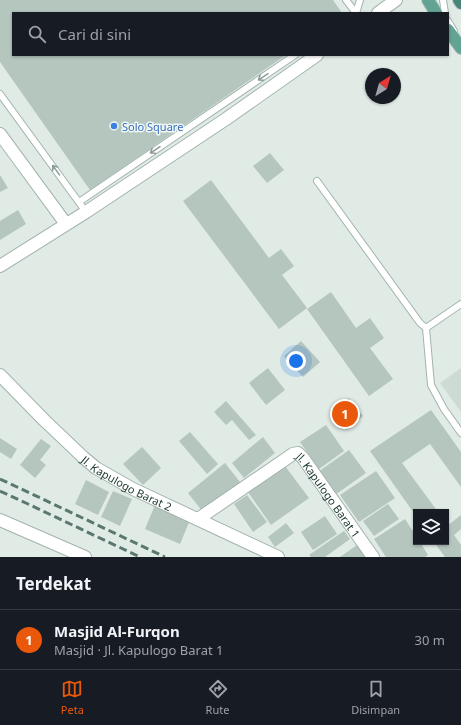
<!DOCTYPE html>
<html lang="id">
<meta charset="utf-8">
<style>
:root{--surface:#171b24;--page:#242831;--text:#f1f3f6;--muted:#9ea1a6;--line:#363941;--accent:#ea580c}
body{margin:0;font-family:"Noto Sans",sans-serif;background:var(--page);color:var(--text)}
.controls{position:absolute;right:12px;bottom:12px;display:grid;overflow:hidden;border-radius:0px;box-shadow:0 1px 3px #0004}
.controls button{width:36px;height:36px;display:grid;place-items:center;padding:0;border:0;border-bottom:1px solid var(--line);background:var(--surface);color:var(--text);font:20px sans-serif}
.compass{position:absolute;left:365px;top:68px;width:36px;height:36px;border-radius:50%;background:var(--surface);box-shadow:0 1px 3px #0004;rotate:37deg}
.you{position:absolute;left:296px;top:361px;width:14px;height:14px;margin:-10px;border:3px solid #fff;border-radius:50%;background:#1a73e8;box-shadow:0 0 0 6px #1a73e833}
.badge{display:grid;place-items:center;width:26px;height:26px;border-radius:50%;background:var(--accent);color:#fff;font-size:13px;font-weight:700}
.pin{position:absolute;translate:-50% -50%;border:2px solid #fff;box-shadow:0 1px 4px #0006}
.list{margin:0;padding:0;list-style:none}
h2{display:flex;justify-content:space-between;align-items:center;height:52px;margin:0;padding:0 16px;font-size:17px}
h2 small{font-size:13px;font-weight:400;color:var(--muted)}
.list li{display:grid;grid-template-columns:26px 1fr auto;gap:12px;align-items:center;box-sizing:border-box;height:60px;padding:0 16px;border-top:1px solid var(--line)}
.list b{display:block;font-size:15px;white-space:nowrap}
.list p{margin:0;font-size:13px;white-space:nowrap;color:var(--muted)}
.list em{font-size:13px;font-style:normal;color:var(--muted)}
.icon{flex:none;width:22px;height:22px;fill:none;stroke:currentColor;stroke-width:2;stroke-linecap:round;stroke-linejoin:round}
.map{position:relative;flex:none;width:461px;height:557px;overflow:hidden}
.search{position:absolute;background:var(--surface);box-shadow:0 1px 3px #0004;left:12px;right:12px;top:12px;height:44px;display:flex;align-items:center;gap:10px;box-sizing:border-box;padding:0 14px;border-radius:0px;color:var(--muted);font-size:15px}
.sheet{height:112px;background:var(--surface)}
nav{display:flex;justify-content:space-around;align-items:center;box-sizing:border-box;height:56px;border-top:1px solid var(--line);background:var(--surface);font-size:11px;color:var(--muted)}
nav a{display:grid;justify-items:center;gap:2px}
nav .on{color:var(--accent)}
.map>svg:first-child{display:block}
</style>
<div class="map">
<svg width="461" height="557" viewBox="0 0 461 557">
<rect width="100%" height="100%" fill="#e0ebe6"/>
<polygon fill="#cedbd5" points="461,368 461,412 440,383"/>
<g fill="#b5c6bf">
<polygon points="0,0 333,0 342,13 13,13 13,55 286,55 90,190 0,62"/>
<polygon points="270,153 284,170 267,183 253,166"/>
<polygon points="0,175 8,188 0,192"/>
<polygon points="211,180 269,258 281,249 294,266 282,275 307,308 279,329 183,201"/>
<polygon points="18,210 26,224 0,240 0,221"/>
<polygon points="331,292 356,328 370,318 384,338 370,348 393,379 369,396 307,309"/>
<polygon points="301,341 320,362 303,377 284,356"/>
<polygon points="268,368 285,390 266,405 249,383"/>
<polygon points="349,398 363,416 346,430 332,411"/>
<polygon points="226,401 256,435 249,440 232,420 226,425 214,412"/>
<polygon points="431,410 461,452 461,487 430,444 402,463 438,512 416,512 416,516 370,451"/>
<polygon points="326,425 344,451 319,469 300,442"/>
<polygon points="190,432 218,464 207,474 179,441"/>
<polygon points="263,437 275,453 244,478 232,463"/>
<polygon points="0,438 17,449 11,459 0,452"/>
<polygon points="41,439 51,446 40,460 46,465 35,478 20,465"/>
<polygon points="142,447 161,468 143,485 123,464"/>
<polygon points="349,450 366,473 335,495 318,472"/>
<polygon points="225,463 240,482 203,512 188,493"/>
<polygon points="285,466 309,498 271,525 248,492"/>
<polygon points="376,471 395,498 359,522 340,495"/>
<polygon points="86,480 109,492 98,515 75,504"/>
<polygon points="113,491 132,499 120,526 101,517"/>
<polygon points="247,495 267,522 253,532 234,504"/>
<polygon points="388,504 399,519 374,536 363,521"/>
<polygon points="155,505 190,520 180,544 145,529"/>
<polygon points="461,515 461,529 454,535 461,545 461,557 445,557 434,542 446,542 446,524 447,526"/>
<polygon points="325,516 337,534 313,550 301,532"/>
<polygon points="405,519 416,536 416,542 420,542 428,555 425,557 386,557 374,539"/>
<polygon points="286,523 294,533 275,547 268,537"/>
<polygon points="344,531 350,539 325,557 311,557 309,555"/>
<polygon points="357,545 366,557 340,557"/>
</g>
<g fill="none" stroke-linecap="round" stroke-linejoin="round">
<g stroke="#a3b3ad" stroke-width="8">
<g id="service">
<polyline points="346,0 356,13"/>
<polyline points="443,0 445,13"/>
<polyline points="356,13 360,0"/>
<polyline points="448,21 454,31"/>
<polyline points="0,94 86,212"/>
<polyline points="317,181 420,323 426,328 461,304"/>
<polyline points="79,202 295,55"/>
<polyline points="426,328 431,385 444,409 461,433"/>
</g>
</g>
<g stroke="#a3b3ad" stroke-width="14">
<g id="minor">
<polyline points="378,13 396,0"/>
<polyline points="0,134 66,224"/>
<polyline points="0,266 86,212 226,119 317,55"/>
<path id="s1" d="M0 375 44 420 84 458 96 468 133 489 278 557"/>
<path id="s2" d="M198 519 293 454 298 453 303 458 373 557"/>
</g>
</g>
<g stroke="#a3b3ad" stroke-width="14">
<polyline id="tertiary" points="0,520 85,557"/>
</g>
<g stroke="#c1c8c6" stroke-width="14">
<g id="primary">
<polyline points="428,0 436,13"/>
<polyline points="448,30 461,48"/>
</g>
</g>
<g stroke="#c1c8c6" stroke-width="14">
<polyline id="trunk" points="459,0 461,3"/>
</g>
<use href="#service" stroke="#fff" stroke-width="6"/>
<use href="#minor" stroke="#fff" stroke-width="12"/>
<use href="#tertiary" stroke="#fff" stroke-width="12"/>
<use href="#primary" stroke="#62a393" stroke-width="12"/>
<use href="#trunk" stroke="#468678" stroke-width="12"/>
<g stroke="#5a7870" stroke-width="3" stroke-dasharray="8 4" stroke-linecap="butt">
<polyline points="0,479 32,494 165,557"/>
<polyline points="0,491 28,504 140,557"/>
</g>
</g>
<defs><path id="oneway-shaft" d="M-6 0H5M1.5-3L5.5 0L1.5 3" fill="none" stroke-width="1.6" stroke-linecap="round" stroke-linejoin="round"/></defs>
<g stroke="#909e9a">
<use href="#oneway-shaft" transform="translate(263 77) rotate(146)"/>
<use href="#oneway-shaft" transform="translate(155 150) rotate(146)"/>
<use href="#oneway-shaft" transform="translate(56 170) rotate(-126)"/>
</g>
<circle fill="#3f7fe0" stroke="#f0f8f4" stroke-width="1.5" cx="114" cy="126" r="4"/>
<g text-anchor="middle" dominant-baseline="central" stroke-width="3" stroke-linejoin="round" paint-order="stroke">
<g font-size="11" fill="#366cbe" stroke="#f0f8f4" text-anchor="start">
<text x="122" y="126">Solo Square</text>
</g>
<g font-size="11" fill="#203c35" stroke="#f0f8f4">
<text stroke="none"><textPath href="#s1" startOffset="168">Jl. Kapulogo Barat 2</textPath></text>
<text stroke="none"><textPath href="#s2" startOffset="172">Jl. Kapulogo Barat 1</textPath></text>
</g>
</g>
</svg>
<div class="controls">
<button><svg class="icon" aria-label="layers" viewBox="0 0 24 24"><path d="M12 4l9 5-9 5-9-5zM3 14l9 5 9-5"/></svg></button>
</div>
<svg class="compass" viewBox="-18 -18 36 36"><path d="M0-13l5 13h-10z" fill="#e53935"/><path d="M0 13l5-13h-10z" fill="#9ea1a6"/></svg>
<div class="you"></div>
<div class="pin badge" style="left:345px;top:414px">1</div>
<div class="search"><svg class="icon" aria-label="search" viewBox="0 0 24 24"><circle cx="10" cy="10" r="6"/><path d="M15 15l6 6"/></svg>Cari di sini</div>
</div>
<section class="sheet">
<h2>Terdekat<small></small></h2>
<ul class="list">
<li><span class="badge">1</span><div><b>Masjid Al-Furqon</b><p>Masjid · Jl. Kapulogo Barat 1</p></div><em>30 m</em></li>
</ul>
</section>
<nav>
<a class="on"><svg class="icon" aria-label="map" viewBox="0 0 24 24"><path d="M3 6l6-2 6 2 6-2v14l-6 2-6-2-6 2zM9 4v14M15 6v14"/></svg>Peta</a>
<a><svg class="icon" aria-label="directions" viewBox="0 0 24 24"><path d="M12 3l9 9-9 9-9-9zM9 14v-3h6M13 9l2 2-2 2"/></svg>Rute</a>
<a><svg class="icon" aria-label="saved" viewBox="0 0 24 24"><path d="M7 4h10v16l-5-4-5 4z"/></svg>Disimpan</a>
</nav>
